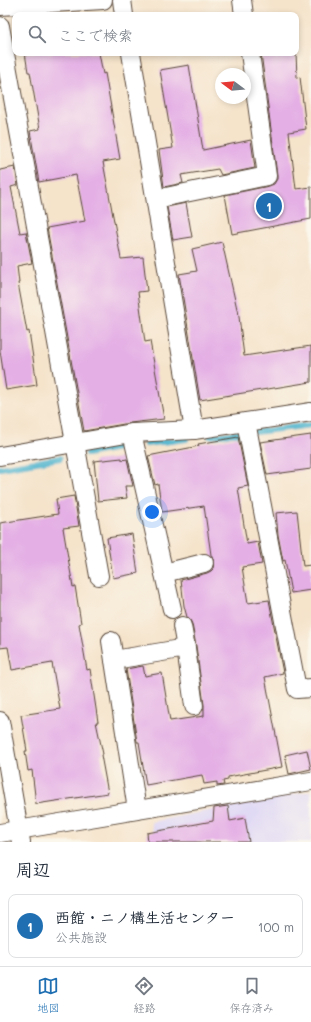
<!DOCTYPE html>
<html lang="ja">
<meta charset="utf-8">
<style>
:root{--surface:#fff;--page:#f6f6f7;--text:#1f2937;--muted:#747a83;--line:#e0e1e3;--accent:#1f6fb2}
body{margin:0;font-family:Mali,"Klee One",sans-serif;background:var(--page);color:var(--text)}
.compass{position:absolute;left:215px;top:68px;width:36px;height:36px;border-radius:50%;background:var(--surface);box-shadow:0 2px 6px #0003;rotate:286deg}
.you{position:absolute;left:152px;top:512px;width:14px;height:14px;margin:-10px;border:3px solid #fff;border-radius:50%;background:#1a73e8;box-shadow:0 0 0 6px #1a73e833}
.badge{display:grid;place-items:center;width:26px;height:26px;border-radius:50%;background:var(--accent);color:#fff;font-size:13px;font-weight:700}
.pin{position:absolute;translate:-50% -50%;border:2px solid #fff;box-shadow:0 1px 4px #0006}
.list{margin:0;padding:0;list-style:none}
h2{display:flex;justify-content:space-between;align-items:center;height:52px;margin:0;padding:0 16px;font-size:17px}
h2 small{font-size:13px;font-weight:400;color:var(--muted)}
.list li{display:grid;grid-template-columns:26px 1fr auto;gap:12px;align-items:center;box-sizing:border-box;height:64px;margin:0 8px 8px;padding:0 8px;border:1px solid var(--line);border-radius:8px}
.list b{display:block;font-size:15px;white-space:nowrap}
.list p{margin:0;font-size:13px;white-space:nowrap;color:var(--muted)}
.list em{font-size:13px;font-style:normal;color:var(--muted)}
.icon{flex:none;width:22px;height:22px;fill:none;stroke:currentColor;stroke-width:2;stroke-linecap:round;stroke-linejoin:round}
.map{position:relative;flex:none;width:311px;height:842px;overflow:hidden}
.search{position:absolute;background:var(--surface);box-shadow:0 2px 6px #0003;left:12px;right:12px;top:12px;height:44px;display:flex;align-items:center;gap:10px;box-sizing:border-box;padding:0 14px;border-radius:8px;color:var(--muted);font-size:15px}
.sheet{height:124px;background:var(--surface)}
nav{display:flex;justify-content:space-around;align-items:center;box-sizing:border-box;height:56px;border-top:1px solid var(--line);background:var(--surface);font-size:11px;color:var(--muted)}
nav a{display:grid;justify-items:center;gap:2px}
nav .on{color:var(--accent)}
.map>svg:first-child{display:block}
</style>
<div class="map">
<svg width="311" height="842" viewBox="0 0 311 842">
<rect width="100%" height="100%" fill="#fbf7ec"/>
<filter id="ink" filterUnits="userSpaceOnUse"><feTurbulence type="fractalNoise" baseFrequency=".025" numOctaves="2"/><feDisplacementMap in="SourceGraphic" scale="8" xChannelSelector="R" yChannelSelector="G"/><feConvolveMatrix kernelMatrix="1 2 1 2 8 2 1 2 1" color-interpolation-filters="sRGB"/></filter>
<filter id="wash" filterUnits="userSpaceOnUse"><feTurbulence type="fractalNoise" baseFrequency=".012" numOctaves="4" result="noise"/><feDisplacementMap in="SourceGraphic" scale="16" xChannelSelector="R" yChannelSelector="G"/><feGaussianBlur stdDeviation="0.9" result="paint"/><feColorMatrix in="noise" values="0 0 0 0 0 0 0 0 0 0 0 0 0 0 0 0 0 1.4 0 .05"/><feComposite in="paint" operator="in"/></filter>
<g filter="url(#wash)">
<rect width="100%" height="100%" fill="#f5e3ca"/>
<polygon fill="#ddd5f6" points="311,791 311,842 155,842 151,822"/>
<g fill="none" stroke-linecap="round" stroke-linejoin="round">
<g stroke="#4eb3cd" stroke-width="6">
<polyline points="256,432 311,425"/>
<polyline points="210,436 241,433"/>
<polyline points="146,444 186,439"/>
<polyline points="87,454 118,448"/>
<polyline points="0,468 60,458"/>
</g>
</g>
<g id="blocks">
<g fill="#e4afe5">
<polygon points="25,53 99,53 103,74 105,73 120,159 103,162 121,259 143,257 147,291 138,292 145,342 150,341 164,419 130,423 84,431 47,228 85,221 76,175 39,182 30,131 40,129 30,72 28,72"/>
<polygon points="261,53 296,53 297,78 300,77 306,129 289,132 296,189 311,187 311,219 232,234 225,195 269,186 274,184 277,179 277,175"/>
<polygon points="189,65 203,150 251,140 255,168 221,175 218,169 181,175 183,183 164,187 159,150 173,148 160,70"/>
<polygon points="15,167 18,185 11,187 20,233 26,232 32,263 17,266 19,283 18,283 27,332 29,331 37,385 6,390 0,351 0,170"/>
<polygon points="186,203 192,237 173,240 167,207"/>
<polygon points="222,242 237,309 238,309 244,356 311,346 311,382 200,400 179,274 197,271 192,249"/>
<polygon points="311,435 311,469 267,475 260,442"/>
<polygon points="238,437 248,486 238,488 247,544 258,542 262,564 242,567 248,603 269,600 283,673 265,677 282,767 228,777 228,780 223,781 224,785 217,786 217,782 204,784 202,775 146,785 139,742 137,742 126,669 143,666 145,676 162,673 170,721 204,716 204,705 196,646 192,624 190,620 187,617 184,606 181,580 207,573 211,571 213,569 214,561 211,555 204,506 162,512 158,484 155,485 148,456 199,446 198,444"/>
<polygon points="122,458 122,460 127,459 133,486 125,486 127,498 98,501 94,461"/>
<polygon points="74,496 79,526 63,528 73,587 75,586 81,623 79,624 87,670 90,669 98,722 96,722 103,754 101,755 108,793 36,804 32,770 28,771 25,751 27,751 21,715 60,709 52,663 12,670 8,647 0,648 0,523 58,514 56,499"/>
<polygon points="297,511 303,566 311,565 311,590 291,593 285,560 283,561 278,535 276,513"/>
<polygon points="132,534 138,573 113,578 107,538"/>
<polygon points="307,750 311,769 289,774 285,755"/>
<polygon points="228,806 230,821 245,818 249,842 148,842 147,833 213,821 214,808"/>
</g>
</g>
</g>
<g filter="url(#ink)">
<use href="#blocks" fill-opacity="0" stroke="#574638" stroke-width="1"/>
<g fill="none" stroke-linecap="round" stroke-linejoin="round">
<g stroke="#574638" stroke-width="20">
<g id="minor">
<polyline points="122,0 124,15"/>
<polyline points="242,0 244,15"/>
<polyline points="0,6 103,0"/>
<polyline points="0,26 99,576"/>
<polyline points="131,53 194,430"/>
<polyline points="156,199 267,176 250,53"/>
<polyline points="246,422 297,689 311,688"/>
<polyline points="132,433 172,609"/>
<polyline points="0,456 132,433 194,430 311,412"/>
<polyline points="164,573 204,563"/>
<polyline points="182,626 186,648"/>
<polyline points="111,641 137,810"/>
<polyline points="114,660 186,648 194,706"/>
<polyline points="0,721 21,842"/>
<polyline points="0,833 311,781"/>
</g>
</g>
<use href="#minor" stroke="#fff" stroke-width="18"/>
</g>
</g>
</svg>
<svg class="compass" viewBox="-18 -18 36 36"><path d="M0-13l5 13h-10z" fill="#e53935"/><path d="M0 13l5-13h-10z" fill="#747a83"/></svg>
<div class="you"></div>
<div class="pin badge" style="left:269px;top:206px">1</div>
<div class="search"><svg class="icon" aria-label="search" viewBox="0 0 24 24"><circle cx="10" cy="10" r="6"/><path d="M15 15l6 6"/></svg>ここで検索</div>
</div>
<section class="sheet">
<h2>周辺<small></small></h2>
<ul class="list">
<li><span class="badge">1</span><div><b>西館・ニノ構生活センター</b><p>公共施設</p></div><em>100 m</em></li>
</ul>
</section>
<nav>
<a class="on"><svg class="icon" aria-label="map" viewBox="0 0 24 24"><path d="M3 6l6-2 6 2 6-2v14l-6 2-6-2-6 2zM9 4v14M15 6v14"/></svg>地図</a>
<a><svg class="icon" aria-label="directions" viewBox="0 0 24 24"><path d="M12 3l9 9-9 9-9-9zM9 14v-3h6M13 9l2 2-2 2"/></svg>経路</a>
<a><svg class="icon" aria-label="saved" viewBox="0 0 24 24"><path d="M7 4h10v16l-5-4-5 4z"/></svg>保存済み</a>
</nav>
